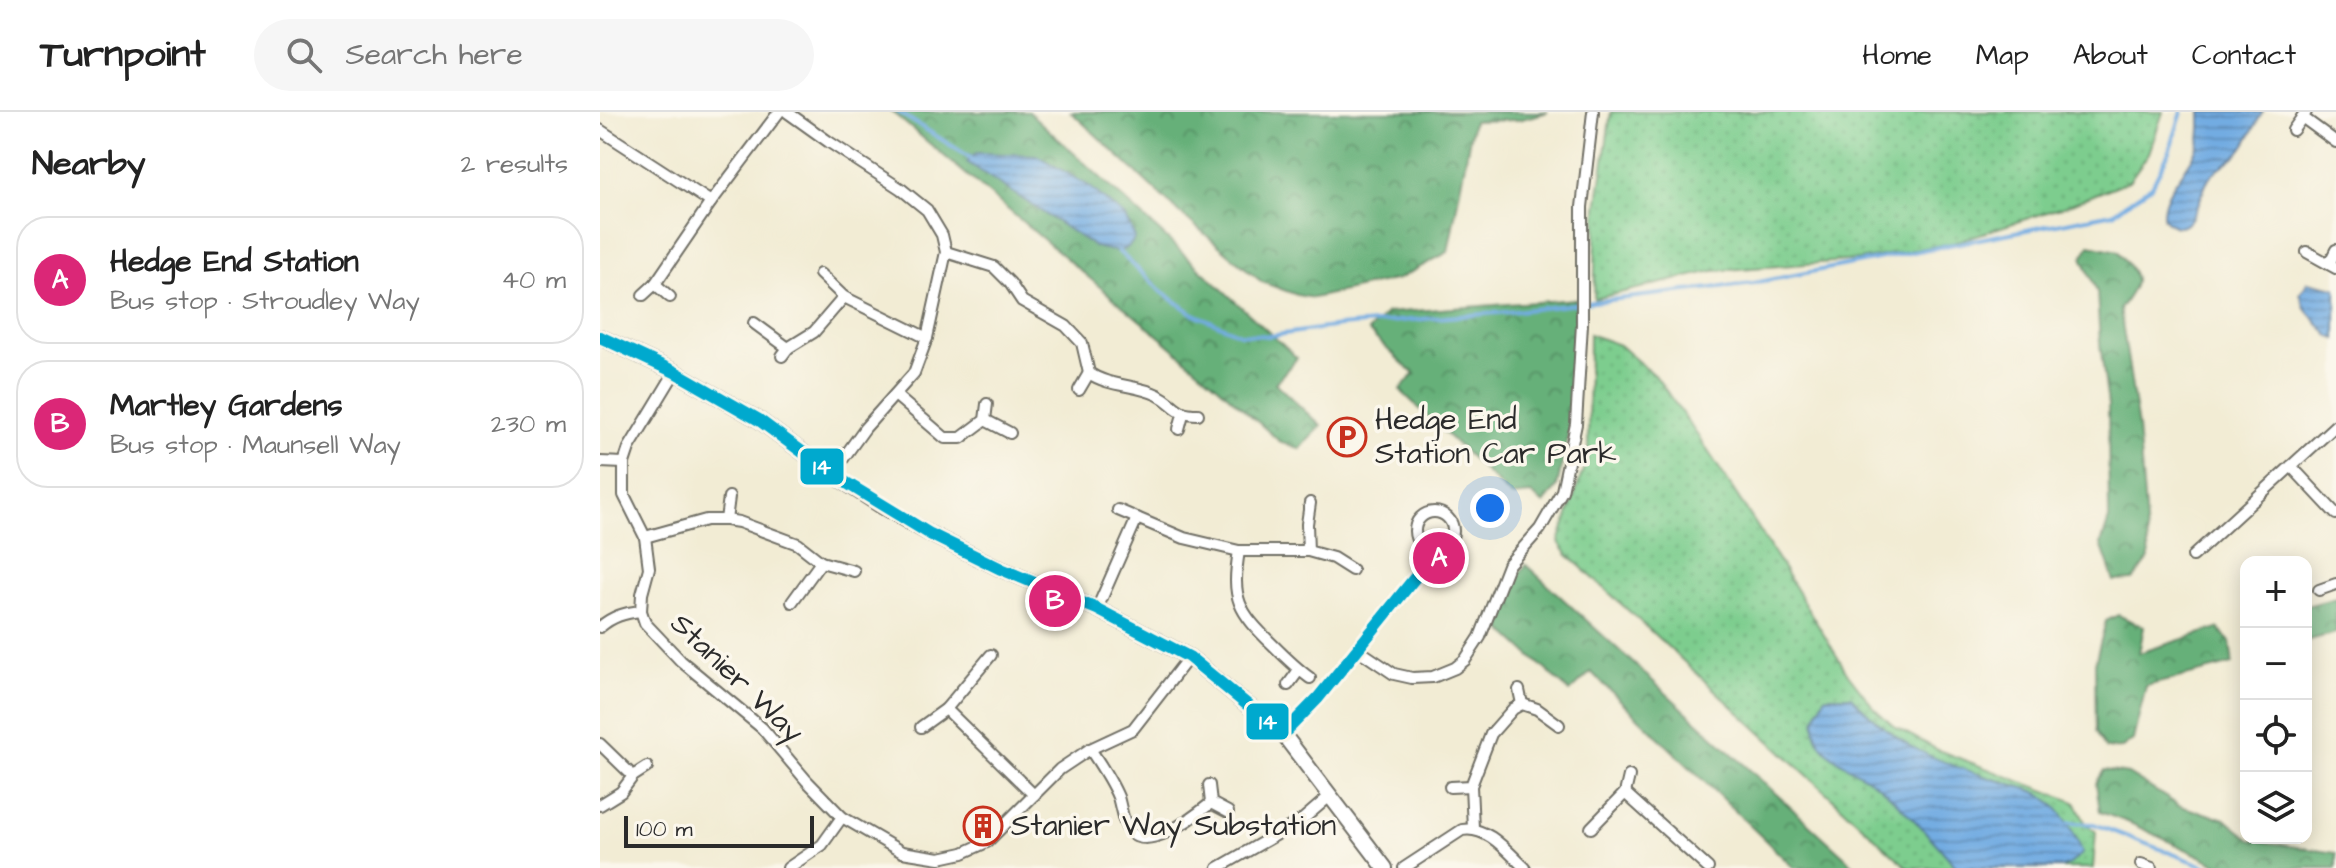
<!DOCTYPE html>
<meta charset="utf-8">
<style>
:root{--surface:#fff;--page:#f6f6f6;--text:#222;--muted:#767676;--line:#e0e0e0;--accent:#db2777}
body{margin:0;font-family:"Architects Daughter",sans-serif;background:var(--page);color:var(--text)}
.controls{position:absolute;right:24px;bottom:24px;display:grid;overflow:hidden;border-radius:16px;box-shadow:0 4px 20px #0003}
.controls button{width:72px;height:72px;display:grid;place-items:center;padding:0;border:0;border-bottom:2px solid var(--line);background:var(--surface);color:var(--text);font:40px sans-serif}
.scale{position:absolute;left:24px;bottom:20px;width:190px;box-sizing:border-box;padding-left:8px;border:4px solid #2b2b2b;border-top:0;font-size:22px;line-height:28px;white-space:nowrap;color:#2b2b2b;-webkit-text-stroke:6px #fbf7ec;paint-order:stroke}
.you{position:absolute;left:890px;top:396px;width:28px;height:28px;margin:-20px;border:6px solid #fff;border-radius:50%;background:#1a73e8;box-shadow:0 0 0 12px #1a73e833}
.badge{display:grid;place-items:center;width:52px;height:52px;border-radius:50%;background:var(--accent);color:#fff;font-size:26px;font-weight:700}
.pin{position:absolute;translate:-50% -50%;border:4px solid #fff;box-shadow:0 2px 8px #0006}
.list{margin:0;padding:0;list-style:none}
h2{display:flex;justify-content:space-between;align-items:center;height:104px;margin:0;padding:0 32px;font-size:34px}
h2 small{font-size:26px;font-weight:400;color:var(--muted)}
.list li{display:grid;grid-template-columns:52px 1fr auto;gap:24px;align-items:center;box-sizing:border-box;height:128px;margin:0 16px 16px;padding:0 16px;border:2px solid var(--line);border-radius:32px}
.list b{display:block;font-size:30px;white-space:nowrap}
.list p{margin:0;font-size:26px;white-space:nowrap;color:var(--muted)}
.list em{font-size:26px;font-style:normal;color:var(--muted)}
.icon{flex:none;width:44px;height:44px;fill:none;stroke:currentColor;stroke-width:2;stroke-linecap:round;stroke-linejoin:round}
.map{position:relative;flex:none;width:1736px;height:756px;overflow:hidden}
header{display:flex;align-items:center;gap:48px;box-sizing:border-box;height:112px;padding:0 40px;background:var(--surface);border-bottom:2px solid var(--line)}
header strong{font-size:38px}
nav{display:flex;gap:44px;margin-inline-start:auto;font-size:28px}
.search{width:560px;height:72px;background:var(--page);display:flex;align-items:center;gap:20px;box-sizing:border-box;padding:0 28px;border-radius:44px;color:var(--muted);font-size:30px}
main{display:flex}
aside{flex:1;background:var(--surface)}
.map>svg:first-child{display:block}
</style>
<header>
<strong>Turnpoint</strong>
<div class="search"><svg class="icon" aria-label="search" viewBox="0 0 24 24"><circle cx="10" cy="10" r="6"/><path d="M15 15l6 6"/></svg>Search here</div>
<nav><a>Home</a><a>Map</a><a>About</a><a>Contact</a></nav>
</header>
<main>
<aside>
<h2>Nearby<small>2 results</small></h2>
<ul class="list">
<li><span class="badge">A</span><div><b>Hedge End Station</b><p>Bus stop · Stroudley Way</p></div><em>40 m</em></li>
<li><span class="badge">B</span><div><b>Martley Gardens</b><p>Bus stop · Maunsell Way</p></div><em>230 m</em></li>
</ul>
</aside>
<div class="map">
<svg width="1736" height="756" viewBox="0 0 1736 756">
<defs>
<pattern id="grass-dots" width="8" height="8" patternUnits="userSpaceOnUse" patternTransform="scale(2)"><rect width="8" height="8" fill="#7dcd8e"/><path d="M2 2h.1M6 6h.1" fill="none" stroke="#6cb07b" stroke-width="1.8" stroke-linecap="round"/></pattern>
<pattern id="forest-crowns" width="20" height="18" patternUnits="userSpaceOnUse" patternTransform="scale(2)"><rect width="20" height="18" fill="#66b079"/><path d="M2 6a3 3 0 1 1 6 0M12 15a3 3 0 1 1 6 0" fill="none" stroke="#548f63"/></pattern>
<pattern id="water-rules" width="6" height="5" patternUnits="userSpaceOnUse" patternTransform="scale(2)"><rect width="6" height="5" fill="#72ace2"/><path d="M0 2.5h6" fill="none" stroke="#5e8cb7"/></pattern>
</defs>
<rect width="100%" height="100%" fill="#fbf7ec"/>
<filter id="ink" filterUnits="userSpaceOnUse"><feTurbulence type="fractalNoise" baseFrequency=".0125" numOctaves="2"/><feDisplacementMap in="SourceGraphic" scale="16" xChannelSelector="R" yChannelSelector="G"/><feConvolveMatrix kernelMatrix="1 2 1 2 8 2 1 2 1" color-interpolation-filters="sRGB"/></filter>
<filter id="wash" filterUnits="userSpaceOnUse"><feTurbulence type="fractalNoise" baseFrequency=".006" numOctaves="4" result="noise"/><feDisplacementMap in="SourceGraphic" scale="32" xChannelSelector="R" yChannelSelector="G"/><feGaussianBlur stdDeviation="1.8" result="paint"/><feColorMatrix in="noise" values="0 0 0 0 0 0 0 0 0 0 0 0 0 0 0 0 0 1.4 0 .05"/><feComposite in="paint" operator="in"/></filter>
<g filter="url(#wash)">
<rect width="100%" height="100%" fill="#f2ecd4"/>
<g fill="url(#grass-dots)" stroke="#547c5c" stroke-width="2">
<polygon points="1011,0 1563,0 1549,41 1529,69 1466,94 1352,131 1259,148 1113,159 994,187 997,96"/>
<polygon points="989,222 1019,233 1057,266 1100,327 1157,414 1248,562 1275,597 1295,615 1338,638 1475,690 1486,712 1496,720 1493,756 1308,756 967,442 959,430 988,343"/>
</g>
<g fill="url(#forest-crowns)" stroke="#486e52" stroke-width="2">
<polygon points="292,0 429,0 697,246 675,271 721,314 700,337 679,329 619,275"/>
<polygon points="471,0 948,0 918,8 873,9 848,140 798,167 713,186 697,183 662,170 580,101"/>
<path d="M1490 133 1518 139C1540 169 1541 166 1520 197L1538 315 1549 447 1533 468 1514 469 1501 432 1509 407 1508 293 1500 232 1497 180 1482 145Z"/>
<polygon points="976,187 971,308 957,375 944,392 931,382 911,384 800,278 814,262 768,219 787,201"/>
<polygon points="926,453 1257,756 1194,756 991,560 970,580 901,517 916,465"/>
<polygon points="1736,486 1736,521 1706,529 1706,494"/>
<polygon points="1518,503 1544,515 1539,541 1618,516 1630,530 1633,552 1546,574 1533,628 1522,636 1506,637 1496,619 1495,551 1506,509"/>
<polygon points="1504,658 1528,662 1580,694 1625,707 1651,728 1736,741 1736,756 1641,756 1617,752 1530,711 1500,700 1496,671"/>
</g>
<g fill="url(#water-rules)" stroke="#4e6c86" stroke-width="2">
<path d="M1601 0H1663C1655 12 1650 27 1641 38 1632 51 1616 54 1608 68 1600 82 1591 136 1563 106 1561 77 1590 59 1599 32 1602 22 1601 10 1601 0Z"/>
<path d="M376 41 436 43 489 74 525 105 535 125C527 144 512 139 495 135L367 50Z"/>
<polygon points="1708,170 1736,176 1736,227 1730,225 1705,196 1700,182"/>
<path d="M1226 584H1251C1294 631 1327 646 1387 665 1401 670 1435 677 1445 685 1464 699 1474 721 1483 741L1470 752 1460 756H1357C1333 727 1308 700 1280 675 1261 659 1227 649 1217 625 1211 610 1219 596 1226 584Z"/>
</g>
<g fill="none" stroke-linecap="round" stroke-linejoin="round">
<g stroke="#72ace2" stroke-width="4">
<polyline points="298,0 371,46"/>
<polyline points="518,139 561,179 592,201 640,222 670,224 739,214 908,200 1154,171 1513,101 1552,74 1569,40 1582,0"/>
<polyline points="1469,711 1494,712 1610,756"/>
</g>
</g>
</g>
<g filter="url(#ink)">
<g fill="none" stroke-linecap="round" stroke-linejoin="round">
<g stroke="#716f66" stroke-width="14">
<g id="street">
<polyline points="187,0 229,30 301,77 327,98 342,123 346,140 327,226 314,261 265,316 232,362"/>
<polyline points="1702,5 1736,30"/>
<polyline points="0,18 111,90"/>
<polyline points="1693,18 1706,0"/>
<path d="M346 140 394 155 410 171 422 189 466 214 482 231 489 261C509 275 535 272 558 283 576 292 574 302 598 302"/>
<polyline points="1707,140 1736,156"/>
<polyline points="1729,152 1736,138"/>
<polyline points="220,162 244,185 327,226"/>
<polyline points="55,172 70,185"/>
<polyline points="43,183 55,172 111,90 179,0"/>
<polyline points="154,211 188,236"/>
<polyline points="182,244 188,236 214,220 244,185"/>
<polyline points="75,260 29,336 24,351 24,383 45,425 49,456 42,482 41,499 45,511 81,549 162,616 206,668 242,705 302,740 340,746 363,741 387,730 460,657 490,637 533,617 589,545"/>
<polyline points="479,278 489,261"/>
<polyline points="295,283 345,326 361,326 385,308 387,292"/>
<polyline points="385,308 410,321"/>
<polyline points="579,317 583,302"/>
<polyline points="0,350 24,351"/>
<polyline points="1691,354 1736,402"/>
<polyline points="518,398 584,426 639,439 708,439 733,446 752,458"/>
<circle cx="834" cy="419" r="19"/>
<polyline points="126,408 129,385"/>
<polyline points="45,425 106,408 126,408 139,410 198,432 221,450 254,459"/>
<path d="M639 439C631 487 638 499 673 533 685 545 696 556 710 566"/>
<polyline points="708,439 707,412 710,391"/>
<polyline points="1593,444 1736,313"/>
<polyline points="1719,478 1736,472"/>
<polyline points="192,490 221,450"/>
<polyline points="497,497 537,406"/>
<path d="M0 515C13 504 24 501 41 499"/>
<polyline points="757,537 794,562 812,566 833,565 855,556 865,548 880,525 908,453 940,417 962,379 976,312 982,212 982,95 993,0"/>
<polyline points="688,573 699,558"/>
<polyline points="919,578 922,592"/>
<polyline points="346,597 434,683"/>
<polyline points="321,615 346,597 391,543"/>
<polyline points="683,622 718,586 822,457 831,437"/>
<polyline points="0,632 33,664"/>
<path d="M490 637C500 652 511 668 518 685 521 695 522 706 527 715 543 745 594 705 611 691"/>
<polyline points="609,673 611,691 628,700"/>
<polyline points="850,675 871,674"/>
<polyline points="1025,681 1108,756"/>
<polyline points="0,693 21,680 33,664 47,655"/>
<polyline points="873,716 871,674 891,622 913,597 922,592 937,597 959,613"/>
<polyline points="991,716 1025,681 1029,664"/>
<polyline points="1541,752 1552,756"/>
<polyline points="188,756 222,733 242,705"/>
<polyline points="618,756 702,708 731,683"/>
<path d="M804 756 862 718C887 713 908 740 925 756"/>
</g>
</g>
<g stroke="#716f66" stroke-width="18">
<polyline id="secondary" points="0,225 75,260 159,308 232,362 280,393 330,422 401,457 497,497 589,545 683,622 785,756"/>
</g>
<use href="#street" stroke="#fff" stroke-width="10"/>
<use href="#secondary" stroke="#fff" stroke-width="14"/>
<g stroke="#fbf7ec" stroke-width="18">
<polyline id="bus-1" points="0,225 75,260 159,308 232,362 330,422 401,457 497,497 589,545 683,622 718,586 822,457 831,437"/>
</g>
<use href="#bus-1" stroke="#00a9ce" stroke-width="12"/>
</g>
</g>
<defs>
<g id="parking-ring" transform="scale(2)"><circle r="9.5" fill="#fbf7ec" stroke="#c8321e" stroke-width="1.5"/><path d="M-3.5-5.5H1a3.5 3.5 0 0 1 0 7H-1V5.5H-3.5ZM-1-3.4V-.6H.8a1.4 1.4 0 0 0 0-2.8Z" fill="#c8321e"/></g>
<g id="building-ring" transform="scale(2)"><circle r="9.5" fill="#fbf7ec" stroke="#c8321e" stroke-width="1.5"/><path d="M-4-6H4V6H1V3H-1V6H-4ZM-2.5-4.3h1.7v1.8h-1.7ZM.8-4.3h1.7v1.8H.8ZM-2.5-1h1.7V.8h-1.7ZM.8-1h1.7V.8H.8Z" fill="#c8321e"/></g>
</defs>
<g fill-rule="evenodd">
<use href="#parking-ring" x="747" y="325"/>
<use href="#building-ring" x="383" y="714"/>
</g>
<g text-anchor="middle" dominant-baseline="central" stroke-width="7" stroke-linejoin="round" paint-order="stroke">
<g font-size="30" fill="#2b2b2b" stroke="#fbf7ec" text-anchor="start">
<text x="775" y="308">Hedge End<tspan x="775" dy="34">Station Car Park</tspan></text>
<text x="411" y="714">Stanier Way Substation</text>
</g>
<g font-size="30" fill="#2b2b2b" stroke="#fbf7ec">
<text transform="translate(137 566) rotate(44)">Stanier Way</text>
</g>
</g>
<g stroke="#fbf7ec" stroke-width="3">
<rect x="199" y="335" width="46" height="39" rx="8" fill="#00a9ce"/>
<rect x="645" y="590" width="45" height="39" rx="8" fill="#00a9ce"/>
</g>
<g font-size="22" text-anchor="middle" font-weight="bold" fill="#fff">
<text x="222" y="362">14</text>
<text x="668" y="617">14</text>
</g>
</svg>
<div class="controls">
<button>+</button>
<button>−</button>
<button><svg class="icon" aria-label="locate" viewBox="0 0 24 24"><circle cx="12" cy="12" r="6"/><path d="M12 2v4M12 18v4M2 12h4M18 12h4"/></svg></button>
<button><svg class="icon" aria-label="layers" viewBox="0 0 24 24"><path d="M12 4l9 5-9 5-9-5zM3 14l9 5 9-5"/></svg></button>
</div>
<div class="scale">100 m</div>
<div class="you"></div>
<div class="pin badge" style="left:839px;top:446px">A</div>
<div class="pin badge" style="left:455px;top:489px">B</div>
</div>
</main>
